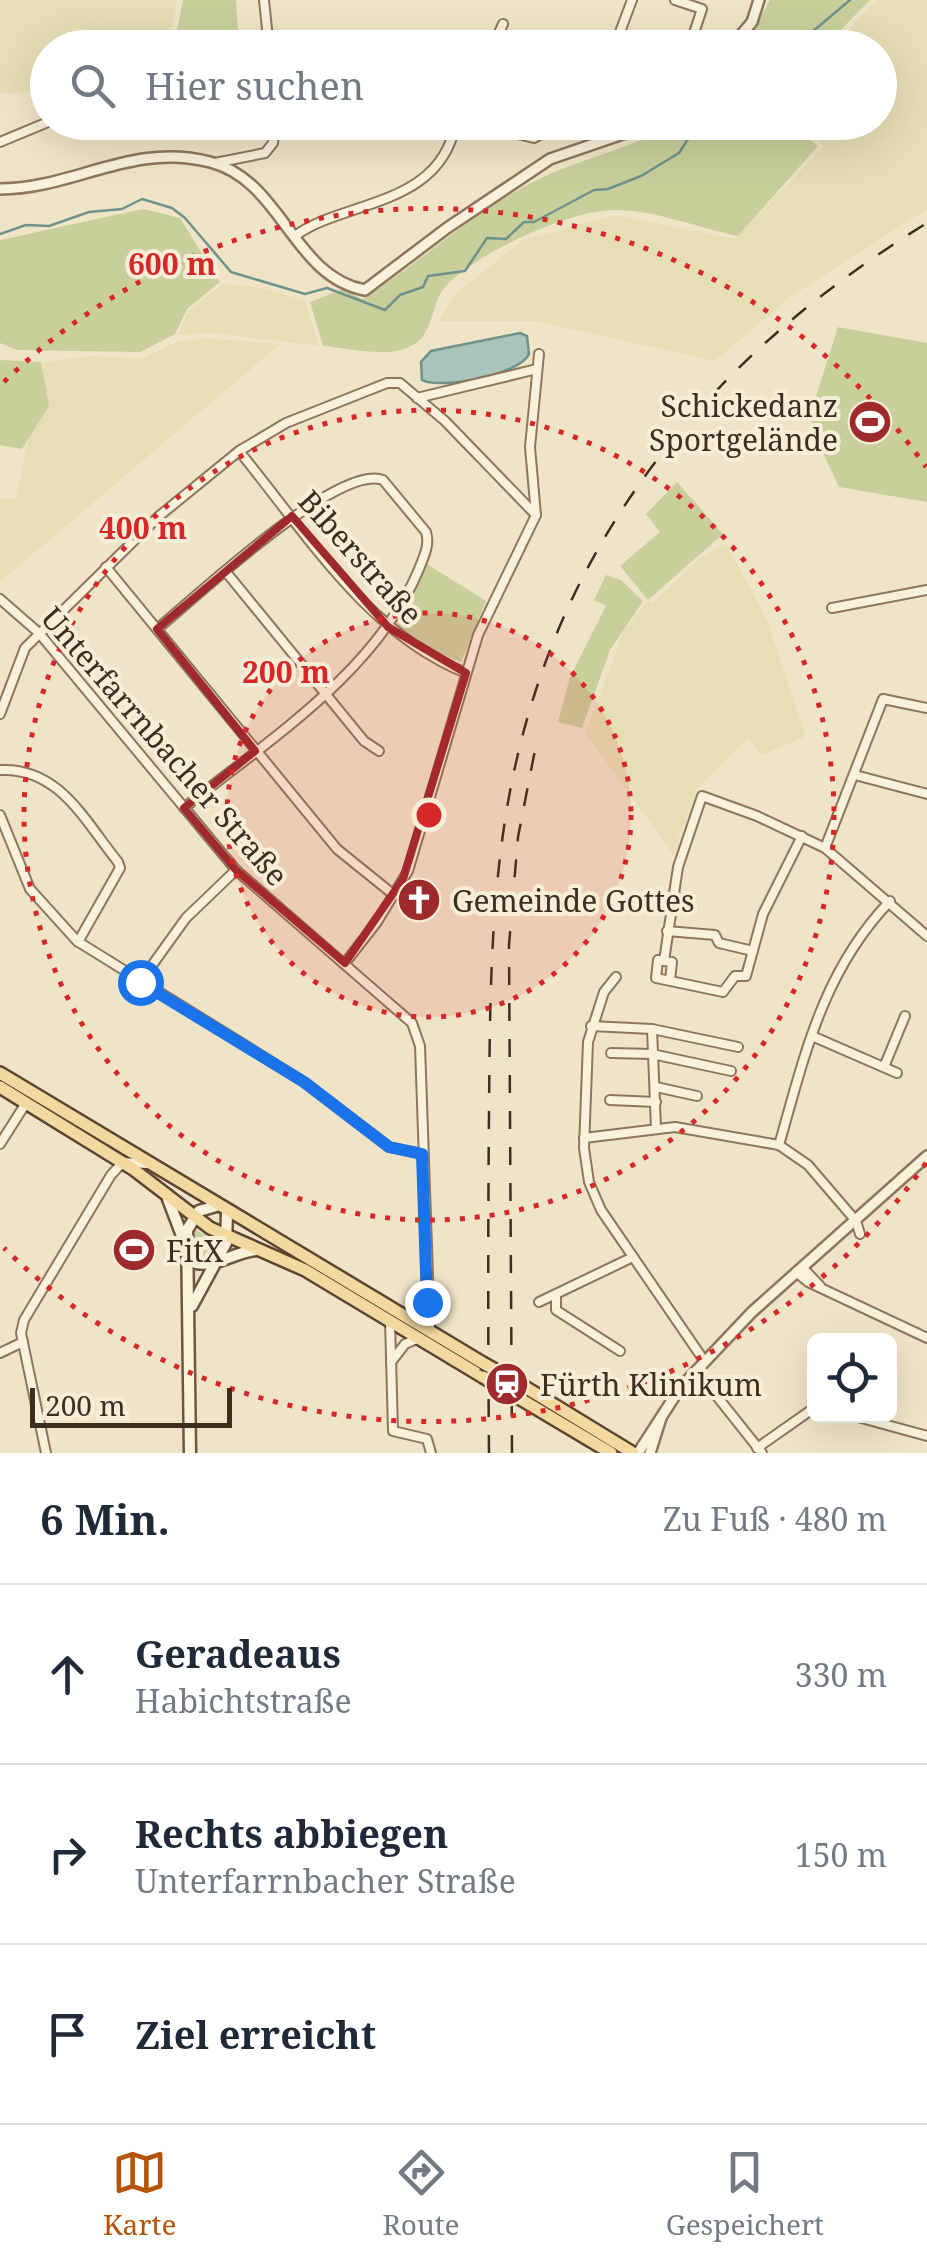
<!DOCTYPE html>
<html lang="de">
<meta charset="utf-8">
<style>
:root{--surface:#fff;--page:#f2f2f3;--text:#1f2937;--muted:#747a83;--line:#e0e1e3;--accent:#b45309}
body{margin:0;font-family:"Noto Serif",serif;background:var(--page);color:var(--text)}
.controls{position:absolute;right:30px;bottom:30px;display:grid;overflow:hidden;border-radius:15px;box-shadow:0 10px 40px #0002}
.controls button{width:90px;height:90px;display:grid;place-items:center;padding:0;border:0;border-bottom:2px solid var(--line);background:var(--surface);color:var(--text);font:50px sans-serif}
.scale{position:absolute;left:30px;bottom:25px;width:202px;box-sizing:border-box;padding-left:10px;border:5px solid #3d2e20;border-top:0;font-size:28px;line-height:35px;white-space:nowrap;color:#3d2e20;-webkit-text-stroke:8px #f7eed8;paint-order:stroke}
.stop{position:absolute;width:30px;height:30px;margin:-22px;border:8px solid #1a73e8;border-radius:50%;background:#fff}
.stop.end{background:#1a73e8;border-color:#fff;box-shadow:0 2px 10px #0008}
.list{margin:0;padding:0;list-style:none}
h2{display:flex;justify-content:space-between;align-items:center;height:130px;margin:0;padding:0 40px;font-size:42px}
h2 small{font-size:32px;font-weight:400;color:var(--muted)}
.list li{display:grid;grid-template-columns:65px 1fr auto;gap:30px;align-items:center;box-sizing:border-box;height:180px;padding:0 40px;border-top:2px solid var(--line)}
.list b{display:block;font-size:38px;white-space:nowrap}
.list p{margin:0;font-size:32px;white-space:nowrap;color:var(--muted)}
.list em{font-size:32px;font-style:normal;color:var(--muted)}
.icon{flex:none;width:55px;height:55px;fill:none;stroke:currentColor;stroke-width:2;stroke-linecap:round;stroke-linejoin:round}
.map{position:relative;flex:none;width:927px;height:1453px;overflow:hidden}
.search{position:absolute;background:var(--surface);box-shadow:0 10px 40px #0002;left:30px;right:30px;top:30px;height:110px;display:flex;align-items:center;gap:25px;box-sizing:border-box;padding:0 35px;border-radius:55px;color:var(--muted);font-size:38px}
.sheet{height:670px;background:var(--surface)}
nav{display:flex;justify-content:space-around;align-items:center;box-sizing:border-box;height:140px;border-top:2px solid var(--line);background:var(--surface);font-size:28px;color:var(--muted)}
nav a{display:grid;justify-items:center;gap:5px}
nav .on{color:var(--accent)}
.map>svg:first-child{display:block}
</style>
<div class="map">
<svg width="927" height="1453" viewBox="0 0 927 1453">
<rect width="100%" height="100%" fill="#f0e4c8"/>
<g fill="#e6deb5">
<polygon points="0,0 177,0 169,47 48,48 47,92 0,93"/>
<polygon points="877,0 927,0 927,209 790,297 715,361 535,321 439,321 454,295 523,240 615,215 735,239 824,146 794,123 880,122 880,48 832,47"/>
<polygon points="222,284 263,288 305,301 319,346 212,333 178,335 188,311"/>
<polygon points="204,338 280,344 0,582 0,499 16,499 44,362 91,356 140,359 177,342"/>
<polygon points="726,543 767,620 806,736 762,755 748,739 697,788 673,854 585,733 623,633 648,600 652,603 698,560"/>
</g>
<g fill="#c9cf9b">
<polygon points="183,0 236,0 238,32 177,30"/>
<polygon points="770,0 870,0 824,47 744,47"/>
<path d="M683 122 788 123 818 146 738 236C700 228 657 211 618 210 573 208 476 253 446 286 430 303 435 332 413 345 390 359 349 348 323 346L310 302 343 289 362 299C421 263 471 213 533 182 581 158 633 148 683 122Z"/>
<polygon points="143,209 180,218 220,282 187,309 175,334 140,352 17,350 0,343 0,240"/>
<polygon points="838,327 927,343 927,502 839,487 823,453 809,449 813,406"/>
<polygon points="0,360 41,362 49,406 22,449 0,445"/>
<polygon points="677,482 723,534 648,600 620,566 660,532 646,514"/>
<polygon points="427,564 486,601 461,662 424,647 397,629"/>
<polygon points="606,575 621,580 643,601 610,650 582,728 558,722 570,677 606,606 594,600"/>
<polygon points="192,1228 222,1244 207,1261 196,1261 190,1250"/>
</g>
<path fill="#a9c4bc" stroke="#6f938a" stroke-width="2.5" d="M520 333 527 336 529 354C521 374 440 390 422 380L421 362 431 351Z"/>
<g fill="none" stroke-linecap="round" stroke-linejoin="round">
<g stroke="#6f938a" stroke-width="2.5">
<polyline points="793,48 850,0"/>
<polyline points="0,234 26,225 49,226 89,212 122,209 142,199 172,208 185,218 231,272 305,294 327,288 385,310 400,295 423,287 428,276 465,271 487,238 506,239 524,222 534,222 594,190 608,189 641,176 679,153 688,139 732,122"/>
</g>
<g stroke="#8d765c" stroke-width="12">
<g id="minor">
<polyline points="264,0 269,48"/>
<polyline points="675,0 702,9 691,42"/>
<polyline points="492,48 503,24"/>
<polyline points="614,48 632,0"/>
<polyline points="468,122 534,138 562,122"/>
<polyline points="0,142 48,122"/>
<polyline points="215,163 265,153 273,143 275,122"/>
<path d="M295 236C343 200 441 208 456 122"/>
<polyline points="417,398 537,369"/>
<path d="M239 451C305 531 366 633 466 673"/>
<polyline points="106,567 337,849 394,895"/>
<polyline points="226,572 364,741 379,751"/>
<polyline points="0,599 39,633 236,870 412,1023 420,1046 430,1331"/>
<polyline points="832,608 927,590"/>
<path d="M157 629C195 598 338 463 383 480L426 532C430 545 424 556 419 569 376 673 269 739 184 808"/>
<polyline points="0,714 25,648 158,517 239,451 286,423 387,383 400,383 445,421 536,515"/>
<path d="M0 770C59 767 84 820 118 862L120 868 78 942"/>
<polyline points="855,775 927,794"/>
<polyline points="0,815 30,889 77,941 304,1082 389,1147 422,1154"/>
<polyline points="825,848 883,699 927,708"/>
<polyline points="667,931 715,935 719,943 753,951"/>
<polyline points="664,961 658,960 656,978 723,992 735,976 746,976 763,914 802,836"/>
<polyline points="345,963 377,922 408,871 478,635 536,515 530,447 539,354"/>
<polyline points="616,977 604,992 588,1042 584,1148 589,1182 601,1210 705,1362"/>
<polyline points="670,980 672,962 664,961 678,867 702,796 757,816 825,848 927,936"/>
<polyline points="140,982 186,918 236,870"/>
<polyline points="591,1026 652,1029 738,1047"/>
<polyline points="652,1029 656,1128"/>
<polyline points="812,1036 897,1073"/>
<polyline points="611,1053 652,1054 731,1071"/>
<polyline points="884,1067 905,1016"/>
<polyline points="656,1087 697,1096"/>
<polyline points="610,1100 656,1102"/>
<polyline points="584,1138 675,1127 779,1145 808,1165 856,1221 860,1234"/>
<polyline points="0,1144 26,1103"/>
<path d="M779 1145C805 1054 823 971 890 901"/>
<polyline points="802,1267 820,1286"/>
<polyline points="796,1272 808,1282 927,1338"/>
<polyline points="556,1296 556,1310 620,1351"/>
<polyline points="539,1302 633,1257"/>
<polyline points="390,1320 393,1431 427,1439 431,1453"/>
<polyline points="411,1320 424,1292"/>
<polyline points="0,1353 23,1342"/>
<polyline points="391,1362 405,1344 419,1338"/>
<polyline points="696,1370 762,1453"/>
<polyline points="854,1416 927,1436"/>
<polyline points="757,1448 814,1408"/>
<polyline points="46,1453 21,1333 24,1320 111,1175 123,1162 146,1164"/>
</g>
</g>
<g stroke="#8d765c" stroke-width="14">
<g id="tertiary">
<polyline points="730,48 752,22 759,0"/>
<path d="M0 189C74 189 131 142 210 162 282 180 293 277 365 290L447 228 550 159 658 122"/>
<polyline points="638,1453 680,1388 752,1312 927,1156"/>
<polyline points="650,1453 661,1418"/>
</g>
</g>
<g stroke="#6f573f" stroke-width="15">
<g id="secondary">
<path d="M168 1199 192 1262C214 1269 234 1252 256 1250"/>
<polyline points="192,1306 226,1243 227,1213"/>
<polyline points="190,1453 187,1230 199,1211 216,1206"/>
</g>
</g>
<g stroke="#5b4430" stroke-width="16">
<g id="primary">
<polyline points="0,1073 483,1363"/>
<polyline points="0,1087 133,1169 210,1228 305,1270 483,1377"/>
<polyline points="520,1384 633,1453"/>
<polyline points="517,1397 611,1453"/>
</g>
</g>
<use href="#minor" stroke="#faf1dc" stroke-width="8"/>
<use href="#tertiary" stroke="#faf1dc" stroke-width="9"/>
<use href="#secondary" stroke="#faf1dc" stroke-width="10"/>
<use href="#primary" stroke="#f3d9a0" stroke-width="11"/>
<g stroke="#3d2e20" stroke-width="2.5" stroke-dasharray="18 18" stroke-linecap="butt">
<path d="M489 1453C488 1340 488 1226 489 1113 490 998 490 880 515 767 568 525 720 350 927 223"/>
<polyline points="512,1453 509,945 518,837 535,750"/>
</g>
<g stroke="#5b4430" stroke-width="16" stroke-linecap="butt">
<g id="primary-bridge">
<polyline points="483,1363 520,1384"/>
<polyline points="483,1377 517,1397"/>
</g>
</g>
<use href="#primary-bridge" stroke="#f3d9a0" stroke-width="11"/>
</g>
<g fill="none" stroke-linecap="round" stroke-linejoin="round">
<polyline stroke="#1a73e8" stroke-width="12" points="140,982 304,1082 389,1147 422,1154 427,1302"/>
</g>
<path fill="none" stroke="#9e2a2b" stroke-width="8" stroke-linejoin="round" d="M292 516 388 627 466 673 403 879 345 963 236 870 184 808 255 751 157 629Z"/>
<circle cx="429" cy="815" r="202" fill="#d62828" fill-opacity=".12"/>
<g fill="none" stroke="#d62828" stroke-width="5" stroke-dasharray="5 10">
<circle cx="429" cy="815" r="202"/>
<circle cx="429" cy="815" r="405"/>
<path d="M926 1163A607 607 0 0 1 4 1248M4 382A607 607 0 0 1 926 467"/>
</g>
<defs>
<g id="stadium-disc" transform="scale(2.25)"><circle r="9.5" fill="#9e2a2b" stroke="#f7eed8"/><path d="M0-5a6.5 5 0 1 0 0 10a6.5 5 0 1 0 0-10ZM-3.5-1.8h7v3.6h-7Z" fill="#fff"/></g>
<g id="church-disc" transform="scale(2.25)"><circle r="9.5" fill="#9e2a2b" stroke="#f7eed8"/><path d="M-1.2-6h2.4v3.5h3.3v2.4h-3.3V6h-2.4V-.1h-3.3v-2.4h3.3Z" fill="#fff"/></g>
<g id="station-disc" transform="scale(2.25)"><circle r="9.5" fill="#9e2a2b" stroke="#f7eed8"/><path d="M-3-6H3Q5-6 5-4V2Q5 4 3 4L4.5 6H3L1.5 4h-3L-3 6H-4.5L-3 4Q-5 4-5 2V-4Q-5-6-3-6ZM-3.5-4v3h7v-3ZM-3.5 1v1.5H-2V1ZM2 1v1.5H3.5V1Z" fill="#fff"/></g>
</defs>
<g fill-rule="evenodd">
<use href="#stadium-disc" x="870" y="422"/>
<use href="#church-disc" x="419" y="900"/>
<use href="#stadium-disc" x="134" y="1250"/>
<use href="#station-disc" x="507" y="1384"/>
</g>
<g text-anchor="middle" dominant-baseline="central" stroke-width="8" stroke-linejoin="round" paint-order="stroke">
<g font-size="30" fill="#3d2e20" stroke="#f7eed8" text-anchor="start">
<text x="838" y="405" text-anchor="end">Schickedanz<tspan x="838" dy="34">Sportgelände</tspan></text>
<text x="452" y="900">Gemeinde Gottes</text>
<text x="166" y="1250">FitX</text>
<text x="540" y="1384">Fürth Klinikum</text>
</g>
<g font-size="30" fill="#3d2e20" stroke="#f7eed8">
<text transform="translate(361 557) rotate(48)">Biberstraße</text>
<text transform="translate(165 746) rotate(49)">Unterfarrnbacher Straße</text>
</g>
</g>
<circle cx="429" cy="815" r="15" fill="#d62828" stroke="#f7eed8" stroke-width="5"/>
<g font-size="30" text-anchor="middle" font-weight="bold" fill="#d62828" stroke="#f7eed8" stroke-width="8" stroke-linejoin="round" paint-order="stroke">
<text x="172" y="275">600 m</text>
<text x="143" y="539">400 m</text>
<text x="286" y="683">200 m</text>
</g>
</svg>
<div class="controls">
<button><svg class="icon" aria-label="locate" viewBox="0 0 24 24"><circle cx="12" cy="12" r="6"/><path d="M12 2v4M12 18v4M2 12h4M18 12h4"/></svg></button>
</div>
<div class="scale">200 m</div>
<div class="stop" style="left:140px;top:982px"></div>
<div class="stop end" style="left:427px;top:1302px"></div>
<div class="search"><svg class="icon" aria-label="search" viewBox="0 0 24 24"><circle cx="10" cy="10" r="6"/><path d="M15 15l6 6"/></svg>Hier suchen</div>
</div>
<section class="sheet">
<h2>6 Min.<small>Zu Fuß · 480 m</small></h2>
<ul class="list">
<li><svg class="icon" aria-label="ahead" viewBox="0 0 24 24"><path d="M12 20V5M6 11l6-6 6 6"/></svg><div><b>Geradeaus</b><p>Habichtstraße</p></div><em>330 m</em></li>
<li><svg class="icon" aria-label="right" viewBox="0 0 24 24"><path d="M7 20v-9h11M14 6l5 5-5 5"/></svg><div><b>Rechts abbiegen</b><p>Unterfarrnbacher Straße</p></div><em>150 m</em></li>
<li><svg class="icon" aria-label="arrive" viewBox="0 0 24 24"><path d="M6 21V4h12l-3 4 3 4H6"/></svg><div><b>Ziel erreicht</b></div></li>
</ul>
</section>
<nav>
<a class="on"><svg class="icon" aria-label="map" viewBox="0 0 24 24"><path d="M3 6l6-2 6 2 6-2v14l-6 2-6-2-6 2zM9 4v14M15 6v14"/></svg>Karte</a>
<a><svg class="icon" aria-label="directions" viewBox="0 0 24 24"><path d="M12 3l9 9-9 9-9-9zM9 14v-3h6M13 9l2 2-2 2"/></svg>Route</a>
<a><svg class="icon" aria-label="saved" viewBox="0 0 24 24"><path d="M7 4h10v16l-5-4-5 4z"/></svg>Gespeichert</a>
</nav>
